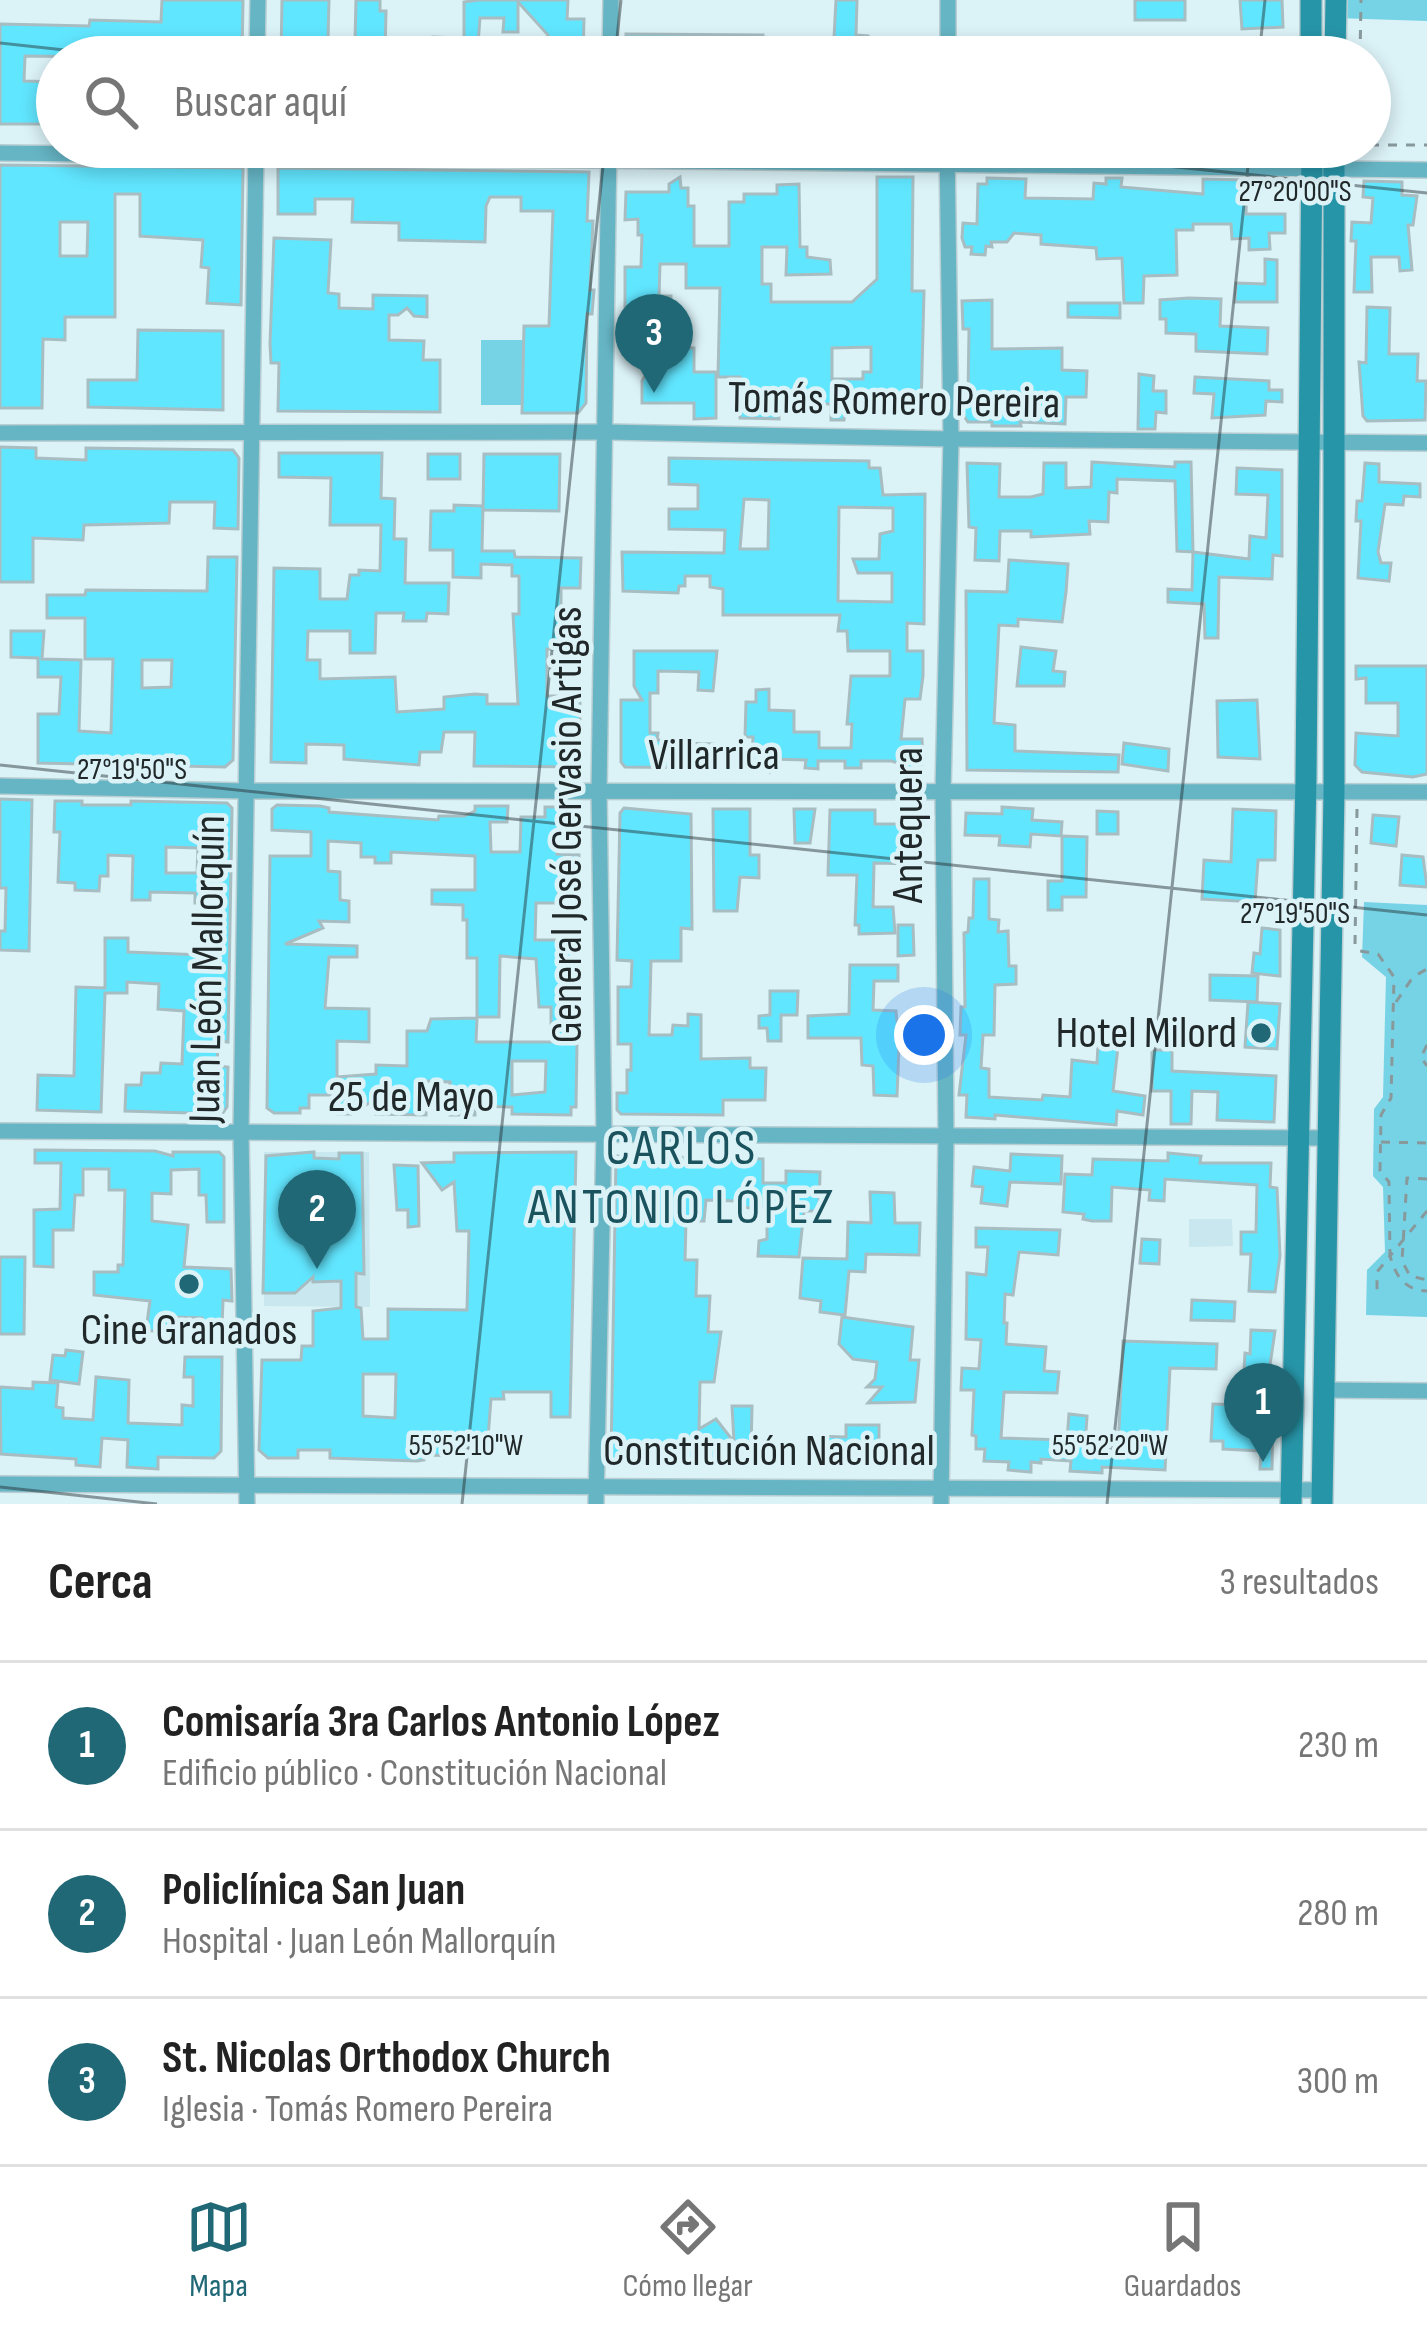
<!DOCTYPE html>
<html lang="es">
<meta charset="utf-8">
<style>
:root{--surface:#fff;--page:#f6f6f6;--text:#222;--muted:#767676;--line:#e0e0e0;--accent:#206876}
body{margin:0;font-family:"Sofia Sans Condensed",sans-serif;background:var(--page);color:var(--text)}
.you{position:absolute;left:924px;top:1035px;width:42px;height:42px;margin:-30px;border:9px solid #fff;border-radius:50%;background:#1a73e8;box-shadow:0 0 0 18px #1a73e833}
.badge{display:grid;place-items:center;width:78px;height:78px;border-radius:50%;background:var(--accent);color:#fff;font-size:39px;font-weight:700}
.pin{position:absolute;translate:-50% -99px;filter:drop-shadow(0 3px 6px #0008)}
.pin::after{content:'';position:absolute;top:63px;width:42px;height:36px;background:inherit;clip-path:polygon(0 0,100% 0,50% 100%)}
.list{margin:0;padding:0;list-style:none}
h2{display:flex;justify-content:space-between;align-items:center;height:156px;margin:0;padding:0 48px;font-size:51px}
h2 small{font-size:39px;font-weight:400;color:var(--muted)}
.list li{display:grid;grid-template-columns:78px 1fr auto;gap:36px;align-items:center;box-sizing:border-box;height:168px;padding:0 48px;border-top:3px solid var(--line)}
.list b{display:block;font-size:45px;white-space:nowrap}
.list p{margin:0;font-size:39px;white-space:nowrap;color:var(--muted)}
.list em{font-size:39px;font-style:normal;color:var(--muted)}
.icon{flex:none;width:66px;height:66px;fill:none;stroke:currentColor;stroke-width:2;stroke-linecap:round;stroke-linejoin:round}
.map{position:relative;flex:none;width:1427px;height:1504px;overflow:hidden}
.search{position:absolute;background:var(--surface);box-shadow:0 6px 18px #0003;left:36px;right:36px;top:36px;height:132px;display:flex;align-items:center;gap:30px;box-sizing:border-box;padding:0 42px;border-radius:66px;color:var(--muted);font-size:45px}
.sheet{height:660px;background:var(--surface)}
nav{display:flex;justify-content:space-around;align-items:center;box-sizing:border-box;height:168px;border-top:3px solid var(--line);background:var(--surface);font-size:33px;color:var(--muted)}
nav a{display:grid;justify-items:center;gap:6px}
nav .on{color:var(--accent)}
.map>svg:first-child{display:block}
</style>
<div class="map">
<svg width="1427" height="1504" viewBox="0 0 1427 1504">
<rect width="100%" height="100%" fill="#dbf2f7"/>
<g fill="#c8e7ee">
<polygon points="264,1152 369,1152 370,1307 264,1306"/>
<polygon points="1189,1219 1232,1219 1233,1246 1189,1247"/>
</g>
<g fill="#76d3e6">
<polygon points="1336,0 1427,0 1427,21 1335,18"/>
<rect x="481" y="340" width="42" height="65"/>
<polygon points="1364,902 1427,905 1427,1317 1366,1315 1367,1270 1385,1252 1383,1187 1373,1176 1374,1109 1383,1097 1386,977 1362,957"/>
</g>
<g fill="#61e6ff" stroke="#a7bdc2" stroke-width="3" fill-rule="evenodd">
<polygon points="162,0 243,0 242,57 140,57 140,44 111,44 111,57 25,56 24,81 57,82 57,124 0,124 0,24 89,26 90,20 161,22"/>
<polygon points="282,0 329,0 328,40 355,41 356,0 380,0 380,11 386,11 385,57 281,57"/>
<polygon points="478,0 568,0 567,19 584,19 583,57 559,57 559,41 548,41 548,35 518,2 518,32 503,32 504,18 480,18 478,44 487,44 486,57 434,57 433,37 464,38 464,2"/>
<polygon points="836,0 857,0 856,35 868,36 868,57 833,57"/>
<rect x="1135" y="0" width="50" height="20"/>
<polygon points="1240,0 1282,0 1283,27 1242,29"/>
<polygon points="626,34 763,35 763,57 746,57 746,51 739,50 709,49 709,57 626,55"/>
<path d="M0 165 243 168 241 305 207 303 209 268 201 267 203 240 140 236V194H115V317H65V340L43 339 42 408H0ZM60 222H88L87 256H60Z"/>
<polygon points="278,168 589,172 587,221 593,221 590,290 594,290 592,314 587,314 586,403 578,413 522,413 524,326 549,326 553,211 521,211 521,197 490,197 486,206 485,242 399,240 399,223 352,222 353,199 315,199 315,214 278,214"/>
<path d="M680 177 681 188H688V206H694V246H729V202H744V194H777V185L799 184 800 247H807V257L830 260 831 274 786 275 787 247H762V284H771V302H852L877 279V177H913L912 291H924L921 409 845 410 844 420H831V404H807V396L778 395 779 419 740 418V377H718L720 288H686V264H660L659 296H671V315L651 314V326H625V267H641L642 235H638V219L625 220 626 192H669V184ZM871 347V372H863V379H832V348Z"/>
<polygon points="987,178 1026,179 1025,198 1093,199 1094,183 1106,184 1106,178 1122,178 1121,187 1203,194 1203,179 1247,180 1246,214 1285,214 1285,233 1269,233 1270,249 1249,250 1249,238 1232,239 1231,224 1193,224 1193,230 1176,230 1177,275 1144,276 1143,303 1124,303 1122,258 1097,259 1096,248 1041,244 1041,235 1014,233 1007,242 991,242 992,247 986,246 985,255 971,254 972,247 965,247 962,238 963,223 977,224 978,184 987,184"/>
<polygon points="1364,181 1402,182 1402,195 1417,196 1413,225 1408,225 1412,270 1400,271 1399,257 1371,257 1372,292 1354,292 1356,241 1351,241 1352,222 1371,223 1373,198 1363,197"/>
<polygon points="274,238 331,240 328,293 339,294 339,308 373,309 373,295 427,296 427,317 414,316 407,308 398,315 389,315 389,340 424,341 423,360 440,360 440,412 278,411 279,363 271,363 270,344"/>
<polygon points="1265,259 1277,260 1277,302 1235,302 1236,283 1265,284"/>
<polygon points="1189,298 1221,299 1220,326 1268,328 1267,354 1196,351 1196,334 1166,333 1166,319 1160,319 1160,300"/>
<polygon points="992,300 992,349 1062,348 1062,370 1087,371 1086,397 1066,397 1065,424 1020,422 1021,426 992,426 992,422 968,422 963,415 962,395 968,395 969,329 963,329 962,301"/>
<polygon points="1068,303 1120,303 1120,318 1068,317"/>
<polygon points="1367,307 1390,308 1389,354 1418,354 1417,381 1426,381 1425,420 1367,421 1363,416 1359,362 1366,363"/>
<polygon points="138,330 223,331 223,410 88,407 88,380 137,380"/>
<polygon points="656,347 694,348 694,372 716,372 716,418 694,419 694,403 642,403 642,381 649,369 656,370"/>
<polygon points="1139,374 1154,376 1153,391 1166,391 1166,413 1156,412 1155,429 1138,429"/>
<polygon points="1195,377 1269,381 1269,390 1282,390 1282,402 1266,401 1265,415 1212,418 1214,394 1194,393"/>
<polygon points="0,447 36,448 36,458 86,460 86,448 233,450 239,458 238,529 214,528 215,502 170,502 169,523 84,525 83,540 33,538 33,582 0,582"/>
<polygon points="279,453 382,453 381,498 395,499 394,539 406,539 405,583 449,583 448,614 427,613 426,621 403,621 404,613 376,613 375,653 350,653 350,631 308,631 307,660 320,660 320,679 395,677 397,712 444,709 444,697 475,694 487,695 487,704 518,704 513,614 519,614 519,576 512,576 512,565 481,564 481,578 453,577 453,550 430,550 431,511 454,511 454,505 483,506 482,551 514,551 515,557 581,558 580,588 561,588 561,613 578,613 577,649 547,649 547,696 580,696 580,722 570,722 570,746 579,746 579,767 474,766 475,732 444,732 441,752 420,752 419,765 344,759 344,745 306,744 306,763 271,762 274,568 320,569 320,599 347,599 350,575 359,575 359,570 380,571 381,525 330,525 331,478 279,477"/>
<rect x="428" y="454" width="32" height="25"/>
<polygon points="484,454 560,454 559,511 483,510"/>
<path d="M669 458 869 461V468H880L883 495 925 494 924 624 907 623V651H923V676L920 699H905L901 739H922L923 763 917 769H901V765L892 761H861V768H845V761H818V769L805 768 806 760 769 759V772L752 762 753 737H745L746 702H756V690L769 689V710L794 711V732H819V748H851L852 724H847L851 676H890V651H848L847 631H838L840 615H723V589L710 587V576H685V586H679L678 593 623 591 622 552 724 553 725 530 669 529V509H698V485L669 484ZM744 499 769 500 768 549H740ZM839 507 893 508V531L880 534 879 559H853L858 573H892V602L838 601Z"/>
<polygon points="1092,462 1175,467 1175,462 1191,462 1193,552 1177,551 1175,481 1117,479 1117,493 1109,492 1108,522 1089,521 1090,534 1031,537 1031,531 1000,531 999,561 975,560 976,528 969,527 967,463 1000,464 999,497 1031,497 1043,494 1044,463 1066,463 1066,488 1091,487"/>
<polygon points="1365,463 1379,464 1379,482 1420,484 1420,497 1404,496 1403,505 1385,504 1378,552 1381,563 1391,563 1389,581 1358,578 1361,521 1356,521 1357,501 1362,501"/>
<polygon points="1237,468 1282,470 1282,556 1273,555 1272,579 1219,577 1218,638 1205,638 1204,604 1168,602 1168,589 1192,590 1193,552 1249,559 1250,536 1266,538 1268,495 1236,494"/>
<path d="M208 557H237L233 760 225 767 38 763V714H59L61 677H38V658L11 657V631H44L42 659 81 660 79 731 111 733 113 659H85V618H47V595H85L86 590 207 591ZM142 660H172L171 687 142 688Z"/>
<polygon points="1009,560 1068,564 1066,592 1062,622 1018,619 1018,626 999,625 994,723 1015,725 1015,751 1119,755 1118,772 967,770 966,591 1007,592"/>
<polygon points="1021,647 1056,651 1053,671 1065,672 1064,686 1017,686"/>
<polygon points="634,651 717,651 713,691 698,690 699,672 658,671 658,693 650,693 650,733 658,733 657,740 675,740 675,743 712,744 711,768 625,767 621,762 621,700 642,700 634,686"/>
<polygon points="1356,666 1427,666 1427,774 1413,777 1362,772 1355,765 1356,733 1398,736 1398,703 1366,703 1366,678 1356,679"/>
<polygon points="1257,700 1260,759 1218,757 1217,701"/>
<polygon points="1124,743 1169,749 1168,771 1122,764"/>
<polygon points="0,799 32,800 29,951 0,950 0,931 5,931 6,888 0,888"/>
<path d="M55 801H82V805H131V801L227 803 232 808 228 1042 218 1041 217 1066 228 1067 227 1107 222 1114 125 1111 126 1085H141L142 1073H160L161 1063 182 1064 184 1011 158 1009 159 984 127 982V993H105L101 1112 37 1110 38 1075 74 1076 76 987 105 988V938H128V952L203 955 204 903H195V893L150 892V900H132L133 856 108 855V876H100L99 891 75 890V883L58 882 60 832H54ZM166 847 198 848 197 873H166Z"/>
<path d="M277 805 320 806 329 808V812L438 820 439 816H464L475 811V806H508L507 822H490L491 852H520L521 817H545V807H575L580 810 579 829H558L557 854 579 855V879L559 878 558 903H536L535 940H576L577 1007H568V1043L577 1042 576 1107H571V1115L512 1114V1107L475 1106V1115H450V1082L426 1081V1115L376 1114V1099L351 1114H337V1095H309V1108H300V1113H274L267 1108 270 856H311V832L272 830V809ZM328 841 361 843V857H375V863H391V852L475 856V890H432V904L463 905V920H467V958H477V1017H499L500 956 536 959 539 1007H551V1042H476L477 1018 431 1019 427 1031H407V1066L376 1065V1074L337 1077V1041L369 1042V1009L325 1008 329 957H357V946L285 944 323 928 319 921 349 922V901L340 900V872L328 871ZM512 1061H546L545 1092 512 1095Z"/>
<polygon points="1002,807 1033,809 1032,820 1062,822 1061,836 1031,834 1030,847 999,845 1000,836 965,835 966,813 1002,814"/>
<polygon points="624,808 691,814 692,929 681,928 681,961 651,961 649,1035 672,1035 673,1025 688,1026 688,1014 701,1015 701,1059 750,1058 750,1068 766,1068 765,1100 723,1100 723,1115 621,1114 617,1110 617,1093 627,1093 627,1070 631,1070 631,1044 618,1044 618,987 631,987 632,961 617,960 620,813"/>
<polygon points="713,809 750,809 750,855 759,855 759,878 740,877 737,911 714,911"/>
<polygon points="794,809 815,809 810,843 795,843"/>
<polygon points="1233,809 1276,811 1275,860 1258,860 1255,902 1202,899 1204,860 1231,862"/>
<polygon points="830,810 875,810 875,824 902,824 902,810 917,810 922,815 922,839 914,839 914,864 874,863 873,907 893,907 895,933 859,934 859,925 855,925 857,875 828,875"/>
<polygon points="1097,811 1118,812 1118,834 1097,834"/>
<polygon points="1373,815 1399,817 1396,846 1371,843"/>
<polygon points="1062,836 1087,837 1086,897 1062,897 1062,910 1048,910 1048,881 1062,881"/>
<polygon points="1402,855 1423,857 1427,887 1400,885"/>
<polygon points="974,879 989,879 989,919 999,920 998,932 1008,931 1009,966 1016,966 1016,984 995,985 994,1035 983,1035 981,1068 989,1069 989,1097 1042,1100 1043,1095 1070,1097 1072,1060 1097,1063 1098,1045 1118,1047 1113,1091 1145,1096 1143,1115 1117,1111 1116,1125 995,1115 995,1119 966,1117 967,1095 959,1095 966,1035 960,1035 961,1007 965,1007 964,933 968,932 969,918 973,918"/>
<polygon points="898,925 913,925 914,955 898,956"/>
<polygon points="1262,928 1280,930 1280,976 1252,973 1254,953 1260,954"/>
<polygon points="850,965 898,965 898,981 874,981 873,1010 896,1011 897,1021 914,1021 914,1047 899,1047 897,1096 874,1095 873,1066 862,1065 861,1038 808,1038 808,1016 849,1014"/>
<polygon points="1210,975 1258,976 1257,1002 1210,1000"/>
<polygon points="770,991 798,991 797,1015 781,1015 781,1041 768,1041 767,1028 759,1028 759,1016 770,1015"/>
<polygon points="1248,1002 1280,1004 1277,1049 1245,1047"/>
<polygon points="1152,1050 1172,1050 1172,1071 1276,1076 1274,1122 1217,1120 1218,1092 1192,1091 1191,1124 1171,1124 1171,1091 1152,1091"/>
<polygon points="35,1150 155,1151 173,1156 173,1152 219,1152 224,1157 224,1222 207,1222 206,1195 199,1195 199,1169 171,1170 171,1194 152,1193 152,1221 188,1225 184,1267 231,1269 232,1301 223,1300 222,1327 202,1327 202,1318 174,1317 172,1334 146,1330 150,1301 94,1295 94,1272 118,1272 118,1265 123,1265 125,1190 109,1190 109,1169 83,1169 83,1195 75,1195 73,1230 53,1230 53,1267 34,1266 34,1210 60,1209 61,1163 35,1163"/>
<path d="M314 1152V1158L339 1159V1153H362L364 1274 356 1273V1307L361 1308 363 1339H388V1309L467 1310 469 1231H457L454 1182 442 1190 422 1163 454 1162V1153L576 1152 570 1417H551V1392H503L504 1399H491L488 1438 465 1439 464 1456 424 1455V1460L417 1461 330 1458V1450H298V1458H268L259 1450 262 1360H301L302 1346H313V1311L341 1308V1281L313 1282V1277L295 1293H263L266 1156ZM363 1374H396L395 1418 363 1416Z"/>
<polygon points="1168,1153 1201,1156 1200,1163 1271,1163 1270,1187 1277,1188 1280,1256 1275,1292 1249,1291 1251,1254 1241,1254 1241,1232 1256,1232 1257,1185 1165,1179 1164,1201 1149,1200 1150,1190 1112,1187 1111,1221 1092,1221 1083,1219 1084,1214 1063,1212 1065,1174 1092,1175 1093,1159 1168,1161"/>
<polygon points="1011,1154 1062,1156 1061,1184 1010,1182 1007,1206 981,1203 983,1187 972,1186 974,1167 1010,1171"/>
<polygon points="616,1156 763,1159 763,1183 786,1183 786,1171 820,1172 819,1211 804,1211 799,1257 758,1256 759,1241 767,1239 767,1206 750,1208 736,1206 736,1201 706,1200 704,1221 686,1221 685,1260 697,1260 696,1296 710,1296 708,1332 721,1332 714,1382 700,1382 699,1429 716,1419 734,1442 732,1406 752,1406 751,1452 719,1452 719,1464 616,1463 611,1459"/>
<polygon points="394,1165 418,1166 419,1226 408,1227 408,1210 397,1210"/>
<polygon points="870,1192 894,1193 895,1223 920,1223 919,1255 866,1254 865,1272 849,1271 845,1315 820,1312 821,1301 800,1298 803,1258 847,1259 848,1222 871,1223"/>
<polygon points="976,1228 1060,1230 1058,1255 1019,1252 1013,1295 1005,1294 1004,1323 1007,1323 1006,1344 1046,1347 1044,1371 1059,1372 1057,1393 1004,1392 1001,1438 1067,1440 1069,1414 1087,1416 1085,1447 1118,1450 1123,1341 1217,1344 1216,1369 1170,1368 1165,1470 1102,1467 1102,1473 1070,1471 1071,1461 1041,1459 1041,1463 1031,1462 1031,1472 1008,1470 1009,1462 984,1461 985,1449 976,1449 976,1436 972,1435 974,1390 961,1390 962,1368 979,1369 981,1340 966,1339 967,1273 986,1275 988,1247 976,1247"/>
<polygon points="1142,1239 1160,1240 1159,1264 1140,1263"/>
<polygon points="0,1257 25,1257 24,1334 0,1334"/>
<polygon points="1192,1300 1235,1302 1234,1321 1191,1320"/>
<polygon points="842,1317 913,1327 910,1360 919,1360 915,1402 868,1403 882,1387 867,1387 875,1379 877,1362 853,1359 839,1344"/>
<polygon points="1251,1330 1275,1331 1269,1372 1244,1370 1245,1353 1250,1354"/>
<polygon points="66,1350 83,1352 79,1384 50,1380 53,1355 65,1356"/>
<polygon points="185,1357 222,1357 221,1451 214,1458 158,1457 158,1469 127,1467 128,1440 102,1438 100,1467 76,1465 76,1459 1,1454 0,1387 33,1389 33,1382 58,1383 56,1407 63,1408 63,1418 93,1420 96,1377 129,1380 128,1423 182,1425 182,1405 193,1406 193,1377 184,1377"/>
<polygon points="1213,1404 1273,1406 1272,1469 1260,1469 1261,1451 1223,1449 1223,1441 1211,1441"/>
<polygon points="846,1425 879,1425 879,1452 843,1452 843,1464 813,1464 813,1436 846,1437"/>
</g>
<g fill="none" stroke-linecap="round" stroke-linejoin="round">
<g stroke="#b9ced2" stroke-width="18">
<g id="street">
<polyline points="257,57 258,0"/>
<polyline points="610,57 611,0"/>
<polyline points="948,57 948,0"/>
<polyline points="0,153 1427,170"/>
<polyline points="0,433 607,432 951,439 1427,443"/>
<polyline points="0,786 247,791 1427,792"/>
<polyline points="0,1131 1326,1138"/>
<polyline points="1323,1390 1427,1391"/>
<polyline points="0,1484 1322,1490"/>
<polyline points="247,1504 241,1132 256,151"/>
<polyline points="596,1504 604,1134 599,791 609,147"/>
<polyline points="941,1504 946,1136 943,792 951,439 947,147"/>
</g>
</g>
<g stroke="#b9ced2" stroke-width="24">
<g id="secondary">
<polyline points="1311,0 1311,57"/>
<polyline points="1335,57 1336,0"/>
<polyline points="1291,1504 1306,778 1312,147"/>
<polyline points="1322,1504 1334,792 1334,147"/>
</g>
</g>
<g stroke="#88999c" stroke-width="3" stroke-dasharray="9 9" stroke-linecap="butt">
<polyline points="1360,57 1361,0"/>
<polyline points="1370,145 1427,145"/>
<polyline points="1357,809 1355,945 1360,951 1378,954 1394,977 1391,1098 1381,1115 1380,1171 1389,1182 1390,1256 1377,1272 1377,1296"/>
<polyline points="1396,1002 1413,977 1427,969"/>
<polyline points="1427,1045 1421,1057 1427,1066"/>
<polyline points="1381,1142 1427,1143"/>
<polyline points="1427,1179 1407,1178 1402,1261 1410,1276 1427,1280"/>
<path d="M1427 1211 1390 1256C1396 1276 1404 1290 1427 1291"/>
</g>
<use href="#street" stroke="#66b5c5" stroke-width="15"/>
<use href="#secondary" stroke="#2795a8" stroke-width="21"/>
</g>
<path fill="none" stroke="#20282a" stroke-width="3" stroke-opacity="0.45" d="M0 43 129 57M615 57 621 0M1259 57 1265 0M985 147 1427 193M0 765 1427 915M0 1487 157 1504M462 1504 605 147M1107 1504 1250 147"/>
<g fill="#206876" stroke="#dbf2f7" stroke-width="4.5">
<circle cx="1261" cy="1033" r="12"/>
<circle cx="189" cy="1284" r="12"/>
</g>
<g text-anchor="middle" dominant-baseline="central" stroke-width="9" stroke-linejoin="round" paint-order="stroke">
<g font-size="45" fill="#20282a" stroke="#dbf2f7">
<text transform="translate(894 401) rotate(1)">Tomás Romero Pereira</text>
<text x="714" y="755">Villarrica</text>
<text transform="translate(567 825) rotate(-90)">General José Gervasio Artigas</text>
<text transform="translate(908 825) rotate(-90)">Antequera</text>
<text transform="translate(208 969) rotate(-89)">Juan León Mallorquín</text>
<text x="411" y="1097">25 de Mayo</text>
<text x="769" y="1451">Constitución Nacional</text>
</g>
<g font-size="45" fill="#20282a" stroke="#dbf2f7" text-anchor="end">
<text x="1237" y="1033">Hotel Milord</text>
<text x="189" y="1330" text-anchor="middle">Cine Granados</text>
</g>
<g font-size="51" letter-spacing="3" fill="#1a535d" stroke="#dbf2f7">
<text x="682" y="1148">CARLOS<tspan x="682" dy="59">ANTONIO LÓPEZ</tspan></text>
</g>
</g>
<g font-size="30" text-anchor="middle" fill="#20282a" stroke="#dbf2f7" stroke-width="9" stroke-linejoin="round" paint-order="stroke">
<text x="1295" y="201">27°20'00"S</text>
<text x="132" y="779">27°19'50"S</text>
<text x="1295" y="923">27°19'50"S</text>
<text x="466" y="1455">55°52'10"W</text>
<text x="1110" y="1455">55°52'20"W</text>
</g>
</svg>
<div class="you"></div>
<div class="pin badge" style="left:1263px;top:1462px">1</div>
<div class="pin badge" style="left:317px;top:1269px">2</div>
<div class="pin badge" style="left:654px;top:393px">3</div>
<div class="search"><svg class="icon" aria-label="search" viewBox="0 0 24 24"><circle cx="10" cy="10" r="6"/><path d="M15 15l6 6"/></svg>Buscar aquí</div>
</div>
<section class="sheet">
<h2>Cerca<small>3 resultados</small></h2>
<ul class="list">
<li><span class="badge">1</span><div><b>Comisaría 3ra Carlos Antonio López</b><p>Edificio público · Constitución Nacional</p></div><em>230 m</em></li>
<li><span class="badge">2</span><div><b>Policlínica San Juan</b><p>Hospital · Juan León Mallorquín</p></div><em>280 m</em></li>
<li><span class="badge">3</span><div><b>St. Nicolas Orthodox Church</b><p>Iglesia · Tomás Romero Pereira</p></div><em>300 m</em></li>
</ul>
</section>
<nav>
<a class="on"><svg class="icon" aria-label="map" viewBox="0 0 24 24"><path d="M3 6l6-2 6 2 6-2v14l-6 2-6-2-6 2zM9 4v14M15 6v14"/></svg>Mapa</a>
<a><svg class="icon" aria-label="directions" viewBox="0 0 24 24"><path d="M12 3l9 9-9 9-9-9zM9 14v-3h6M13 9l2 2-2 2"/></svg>Cómo llegar</a>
<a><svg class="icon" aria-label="saved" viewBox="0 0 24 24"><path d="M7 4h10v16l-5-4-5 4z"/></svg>Guardados</a>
</nav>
